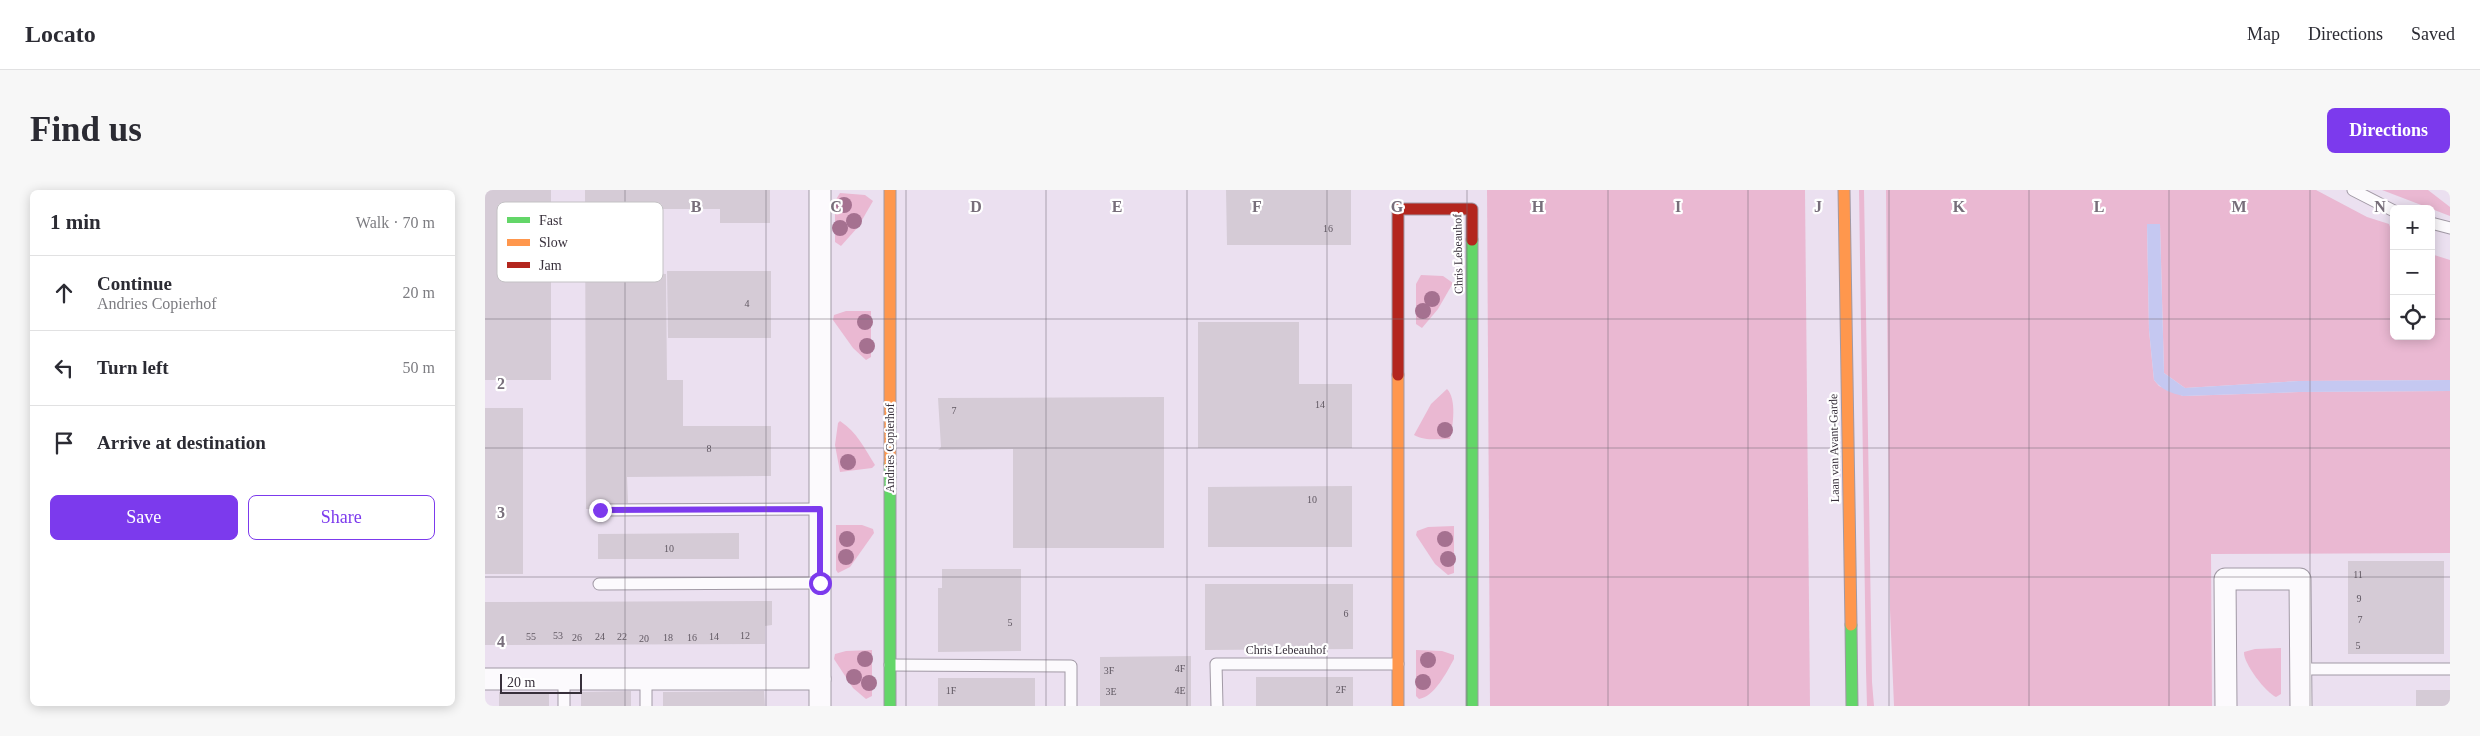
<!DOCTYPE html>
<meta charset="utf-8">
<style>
:root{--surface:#fff;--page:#f7f7f7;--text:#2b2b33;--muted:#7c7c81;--line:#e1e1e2;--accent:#7c3aed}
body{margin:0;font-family:"Times New Roman",serif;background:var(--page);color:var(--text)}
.controls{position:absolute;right:15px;top:15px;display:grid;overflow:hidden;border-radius:8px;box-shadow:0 2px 12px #0003}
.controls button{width:45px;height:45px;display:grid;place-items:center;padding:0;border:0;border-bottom:1px solid var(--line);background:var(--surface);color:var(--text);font:25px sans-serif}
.scale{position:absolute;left:15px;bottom:12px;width:82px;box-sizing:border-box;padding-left:5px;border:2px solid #38303b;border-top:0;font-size:14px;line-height:18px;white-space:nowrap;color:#38303b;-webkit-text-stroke:4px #fff;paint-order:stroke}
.stop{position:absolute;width:15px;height:15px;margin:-11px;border:4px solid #7c3aed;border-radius:50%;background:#fff}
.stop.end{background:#7c3aed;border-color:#fff;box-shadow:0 1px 5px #0008}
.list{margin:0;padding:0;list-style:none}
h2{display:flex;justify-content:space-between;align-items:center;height:65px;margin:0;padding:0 20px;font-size:21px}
h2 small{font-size:16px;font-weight:400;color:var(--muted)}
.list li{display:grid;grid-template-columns:32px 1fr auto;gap:15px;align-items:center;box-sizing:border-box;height:75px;padding:0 20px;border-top:1px solid var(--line)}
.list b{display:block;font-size:19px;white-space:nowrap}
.list p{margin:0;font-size:16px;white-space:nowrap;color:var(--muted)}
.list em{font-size:16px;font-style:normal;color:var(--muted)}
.actions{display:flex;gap:10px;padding:15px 20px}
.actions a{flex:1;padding:11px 0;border:1px solid var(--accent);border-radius:8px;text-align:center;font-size:18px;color:var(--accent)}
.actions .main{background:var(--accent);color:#fff}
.icon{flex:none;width:28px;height:28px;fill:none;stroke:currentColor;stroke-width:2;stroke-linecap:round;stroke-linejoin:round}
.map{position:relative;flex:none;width:1965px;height:516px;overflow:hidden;border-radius:8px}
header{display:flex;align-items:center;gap:30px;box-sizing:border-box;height:70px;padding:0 25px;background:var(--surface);border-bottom:1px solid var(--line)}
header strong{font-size:24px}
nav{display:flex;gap:28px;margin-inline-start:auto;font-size:18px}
.intro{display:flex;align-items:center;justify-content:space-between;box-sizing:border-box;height:120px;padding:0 30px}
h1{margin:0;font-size:35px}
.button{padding:12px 22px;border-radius:8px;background:var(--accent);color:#fff;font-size:18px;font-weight:700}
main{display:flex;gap:30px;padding:0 30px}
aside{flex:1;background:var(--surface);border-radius:8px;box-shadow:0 2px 12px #0003}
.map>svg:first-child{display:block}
</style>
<header>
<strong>Locato</strong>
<nav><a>Map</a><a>Directions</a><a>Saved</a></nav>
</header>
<div class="intro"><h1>Find us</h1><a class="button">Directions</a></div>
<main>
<aside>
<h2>1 min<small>Walk · 70 m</small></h2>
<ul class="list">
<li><svg class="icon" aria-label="ahead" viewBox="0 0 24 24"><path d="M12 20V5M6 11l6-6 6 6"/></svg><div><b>Continue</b><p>Andries Copierhof</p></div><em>20 m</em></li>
<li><svg class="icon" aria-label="left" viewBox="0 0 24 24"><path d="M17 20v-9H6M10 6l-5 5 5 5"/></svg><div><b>Turn left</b></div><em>50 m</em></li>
<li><svg class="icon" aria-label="arrive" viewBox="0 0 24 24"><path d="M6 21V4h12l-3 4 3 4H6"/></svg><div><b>Arrive at destination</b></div></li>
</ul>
<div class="actions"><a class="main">Save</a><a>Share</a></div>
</aside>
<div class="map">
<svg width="1965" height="516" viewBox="0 0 1965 516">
<rect width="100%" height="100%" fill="#ebe0f0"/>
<g fill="#eab8d2">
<polygon points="1002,0 1320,0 1325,516 1005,516"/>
<polygon points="1374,0 1379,0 1387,492 1389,516 1382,516 1381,480"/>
<polygon points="1401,0 1831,0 1882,27 1904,34 1909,48 1909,146 1946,146 1946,64 1965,70 1965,190 1814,191 1700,198 1679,183 1675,34 1662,34 1664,140 1669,190 1674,196 1698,206 1814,202 1965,201 1965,363 1726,364 1727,516 1409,516 1405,420"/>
<polygon points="1897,0 1943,0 1965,17 1965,26"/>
<polygon points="355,3 380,5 388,11 373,37 356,56 350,52 350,11"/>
<polygon points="936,85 958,86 968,93 953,119 937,138 931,134 931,94"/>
<polygon points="386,121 386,167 381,170 368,158 348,130 349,125 361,121"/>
<path d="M962 199C972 209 968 236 965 249 952 249 940 251 929 245L946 214Z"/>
<path d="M355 231C372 242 380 259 390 275L387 278 355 282 350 255 353 233Z"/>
<polygon points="351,335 377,335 388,339 389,343 365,377 353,383 351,380"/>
<polygon points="969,336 969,383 963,385 950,374 931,345 932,341 943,337"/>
<path d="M1796 458V504L1791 507C1781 503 1758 473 1759 462L1770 459Z"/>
<polygon points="387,460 387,506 381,509 368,498 349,469 350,464 361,461"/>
<path d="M931 460 957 461 969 465V469C962 482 949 507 934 509L931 506Z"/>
</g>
<path fill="#c5c8f1" d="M1662 34H1675L1679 183 1700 198 1814 191 1965 190V201L1814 202 1698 206C1686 203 1677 200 1669 190L1664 140Z"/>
<g fill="#d5cbd6">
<rect x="0" y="0" width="66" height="190"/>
<polygon points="100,0 285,0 285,33 235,33 235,19 163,19 163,83 181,84 182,190 198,190 198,236 286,236 286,286 142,287 143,313 121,314 121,319 101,319"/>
<polygon points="741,0 866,0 866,55 742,55"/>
<polygon points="182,81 286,81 286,148 183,148"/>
<polygon points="713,132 814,132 814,194 867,194 867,258 713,258"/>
<polygon points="679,207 679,358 528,358 528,259 453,260 456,257 453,208"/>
<rect x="0" y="218" width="38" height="166"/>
<polygon points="867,296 867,357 723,357 723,297"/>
<polygon points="254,343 254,369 113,369 113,344"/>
<rect x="1863" y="371" width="96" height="93"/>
<polygon points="457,379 536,379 536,461 453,462 453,398 457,398"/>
<polygon points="720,394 868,394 868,459 720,460"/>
<polygon points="287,411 287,435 280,436 280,454 0,455 0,412"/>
<polygon points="706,466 706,516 615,516 615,467"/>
<rect x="771" y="487" width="97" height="29"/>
<rect x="453" y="488" width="97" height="28"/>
<rect x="1931" y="500" width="34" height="16"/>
<polygon points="146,501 146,516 96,516 96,502"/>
<polygon points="279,501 280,516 178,516 178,502"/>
<rect x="14" y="502" width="50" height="14"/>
</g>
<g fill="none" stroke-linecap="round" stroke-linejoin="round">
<g stroke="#a199a5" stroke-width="13">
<g id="lane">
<polyline points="1868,0 1909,21"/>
<polyline points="1946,33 1965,38"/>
<polyline points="115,320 335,319"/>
<polyline points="114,394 335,393"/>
<polyline points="405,475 586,476 586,516"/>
<polyline points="1815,479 1965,479"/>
<polyline points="79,489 79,516"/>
<polyline points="161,516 161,489"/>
<polyline points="732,516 731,474 913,474"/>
</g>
</g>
<g stroke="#a199a5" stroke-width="23">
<g id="street">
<polyline points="335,0 335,516"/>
<polyline points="0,489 335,489"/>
<polyline points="1741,516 1740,389 1815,389 1816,516"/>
</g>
</g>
<g stroke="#a199a5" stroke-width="13">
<g id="fast">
<polyline points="987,50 987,516"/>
<polyline points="405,274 405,516"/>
<polyline points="1366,435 1367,516"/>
</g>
</g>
<g stroke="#a199a5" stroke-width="13">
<g id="slow">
<polyline points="405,0 405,274"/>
<polyline points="1359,0 1366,435"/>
<polyline points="913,185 913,516"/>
</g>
</g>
<g stroke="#a199a5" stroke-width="13">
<polyline id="jam" points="913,185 913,19 987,19 987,50"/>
</g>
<use href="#lane" stroke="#fcfafd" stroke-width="11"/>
<use href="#street" stroke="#fcfafd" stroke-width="21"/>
<use href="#fast" stroke="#63d668" stroke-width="11"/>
<use href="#slow" stroke="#ff974d" stroke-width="11"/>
<use href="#jam" stroke="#b3261e" stroke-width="11"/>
</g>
<g fill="#a57190">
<circle cx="359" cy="15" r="8"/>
<circle cx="369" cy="31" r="8"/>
<circle cx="355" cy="38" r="8"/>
<circle cx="947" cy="109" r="8"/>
<circle cx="938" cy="121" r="8"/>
<circle cx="380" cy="132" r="8"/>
<circle cx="382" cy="156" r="8"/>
<circle cx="960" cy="240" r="8"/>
<circle cx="363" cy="272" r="8"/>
<circle cx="362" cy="349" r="8"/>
<circle cx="960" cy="349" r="8"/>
<circle cx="361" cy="367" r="8"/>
<circle cx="963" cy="369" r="8"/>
<circle cx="380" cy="469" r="8"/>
<circle cx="943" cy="470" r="8"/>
<circle cx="369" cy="487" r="8"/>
<circle cx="938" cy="492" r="8"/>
<circle cx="384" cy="493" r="8"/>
</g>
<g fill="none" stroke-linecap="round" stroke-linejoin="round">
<polyline stroke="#7c3aed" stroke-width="6" points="115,320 335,319 335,393"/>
</g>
<path fill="none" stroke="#776e7a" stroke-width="1" stroke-opacity="0.55" d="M140 0V516M281 0V516M421 0V516M561 0V516M702 0V516M842 0V516M982 0V516M1123 0V516M1263 0V516M1404 0V516M1544 0V516M1684 0V516M1825 0V516M0 129H1909M1946 129H1965M0 258H1965M0 387H1965"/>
<g text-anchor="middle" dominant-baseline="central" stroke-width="4.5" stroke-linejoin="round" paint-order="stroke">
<g font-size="10" fill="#605862">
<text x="843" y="38">16</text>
<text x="262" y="113">4</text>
<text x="835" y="214">14</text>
<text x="469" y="220">7</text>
<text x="224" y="258">8</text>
<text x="827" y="309">10</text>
<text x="184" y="358">10</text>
<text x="1873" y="384">11</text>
<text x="1874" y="408">9</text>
<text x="861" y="423">6</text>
<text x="1875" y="429">7</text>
<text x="525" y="432">5</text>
<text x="73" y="445">53</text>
<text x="260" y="445">12</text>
<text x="46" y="446">55</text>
<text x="115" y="446">24</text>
<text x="137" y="446">22</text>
<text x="229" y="446">14</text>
<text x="92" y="447">26</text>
<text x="183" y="447">18</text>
<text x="207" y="447">16</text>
<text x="159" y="448">20</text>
<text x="1873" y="455">5</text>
<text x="695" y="478">4F</text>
<text x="624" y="480">3F</text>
<text x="856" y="499">2F</text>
<text x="466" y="500">1F</text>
<text x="695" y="500">4E</text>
<text x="626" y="501">3E</text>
</g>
<g font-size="12" fill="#38303b" stroke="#fff">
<text transform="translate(973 64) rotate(-91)">Chris Lebeauhof</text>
<text transform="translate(405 258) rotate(-90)">Andries Copierhof</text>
<text transform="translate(1349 258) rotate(-91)">Laan van Avant-Garde</text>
<text x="801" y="460">Chris Lebeauhof</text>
</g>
</g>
<rect x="12" y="12" width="166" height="80" rx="8" fill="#fff" stroke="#c3c1c4" stroke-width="1"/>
<rect x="22" y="27" width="23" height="6" fill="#63d668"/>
<rect x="22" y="49" width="23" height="7" fill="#ff974d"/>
<rect x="22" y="72" width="23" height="6" fill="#b3261e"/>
<g font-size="14" fill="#38303b">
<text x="54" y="35">Fast</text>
<text x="54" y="57">Slow</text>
<text x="54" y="80">Jam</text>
</g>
<g font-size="16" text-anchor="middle" font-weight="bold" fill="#776e7a" stroke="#fff" stroke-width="4.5" stroke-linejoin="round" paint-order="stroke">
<text x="211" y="22">B</text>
<text x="351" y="22">C</text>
<text x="491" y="22">D</text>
<text x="632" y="22">E</text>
<text x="772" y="22">F</text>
<text x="912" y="22">G</text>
<text x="1053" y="22">H</text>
<text x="1193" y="22">I</text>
<text x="1333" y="22">J</text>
<text x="1474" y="22">K</text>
<text x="1614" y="22">L</text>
<text x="1754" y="22">M</text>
<text x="1895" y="22">N</text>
<text x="16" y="199">2</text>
<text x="16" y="328">3</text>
<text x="16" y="457">4</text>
</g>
</svg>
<div class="controls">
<button>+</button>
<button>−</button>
<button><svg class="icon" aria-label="locate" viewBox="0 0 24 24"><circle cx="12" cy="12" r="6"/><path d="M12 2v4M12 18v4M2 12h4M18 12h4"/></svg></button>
</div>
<div class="scale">20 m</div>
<div class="stop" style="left:335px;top:393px"></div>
<div class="stop end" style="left:115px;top:320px"></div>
</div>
</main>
